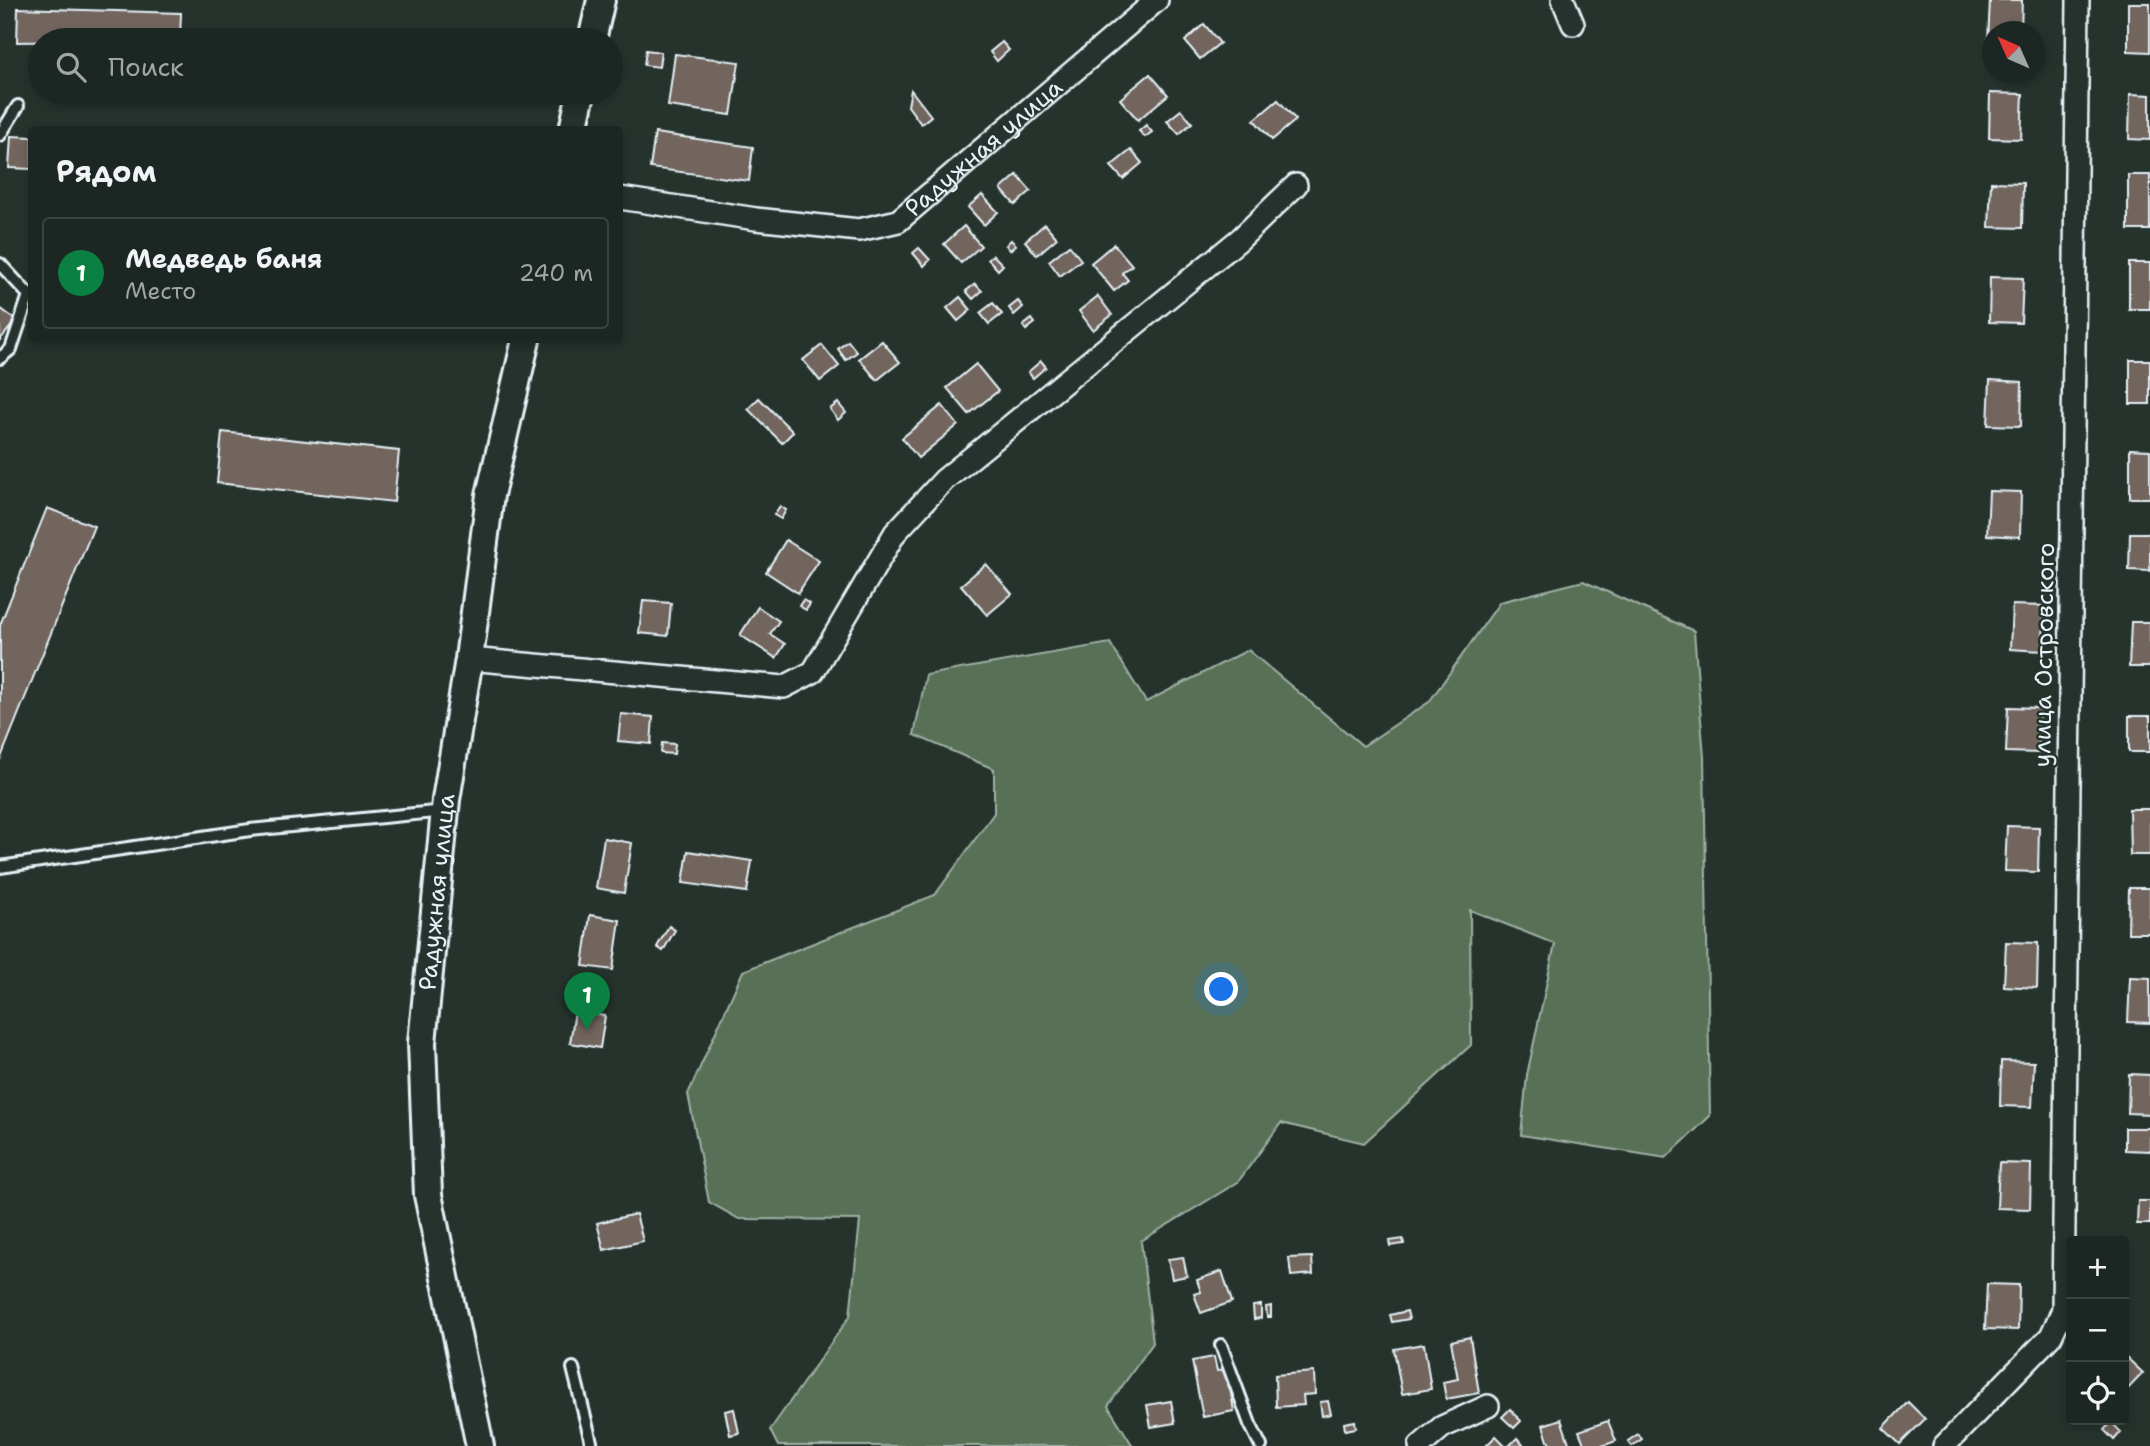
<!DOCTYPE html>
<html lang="ru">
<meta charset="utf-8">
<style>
:root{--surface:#1c2622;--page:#252e2a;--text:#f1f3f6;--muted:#a0a5a5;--line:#3a4340;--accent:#0b8043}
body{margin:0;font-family:"Shantell Sans",sans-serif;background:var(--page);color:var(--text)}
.controls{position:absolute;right:21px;bottom:21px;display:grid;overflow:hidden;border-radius:7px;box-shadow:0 4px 10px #0003}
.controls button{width:63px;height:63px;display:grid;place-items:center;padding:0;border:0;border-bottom:2px solid var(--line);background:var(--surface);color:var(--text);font:35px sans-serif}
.compass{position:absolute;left:1982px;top:21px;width:63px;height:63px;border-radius:50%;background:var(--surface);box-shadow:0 4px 10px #0003;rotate:315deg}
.you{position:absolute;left:1222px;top:990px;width:24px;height:24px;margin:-18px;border:5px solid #fff;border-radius:50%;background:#1a73e8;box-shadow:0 0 0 10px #1a73e833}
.badge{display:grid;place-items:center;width:46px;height:46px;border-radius:50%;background:var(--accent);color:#fff;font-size:23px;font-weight:700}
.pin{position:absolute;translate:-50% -58px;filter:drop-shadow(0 2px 4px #0008)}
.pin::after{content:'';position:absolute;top:37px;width:24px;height:21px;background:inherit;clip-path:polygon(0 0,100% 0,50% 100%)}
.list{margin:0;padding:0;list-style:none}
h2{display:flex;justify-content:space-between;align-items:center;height:91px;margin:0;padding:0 28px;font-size:30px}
h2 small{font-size:23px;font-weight:400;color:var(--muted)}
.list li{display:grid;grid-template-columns:46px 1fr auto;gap:21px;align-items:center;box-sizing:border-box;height:112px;margin:0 14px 14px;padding:0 14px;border:2px solid var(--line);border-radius:7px}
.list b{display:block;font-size:26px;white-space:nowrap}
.list p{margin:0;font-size:23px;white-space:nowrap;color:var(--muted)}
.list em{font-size:23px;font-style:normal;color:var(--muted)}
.icon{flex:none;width:38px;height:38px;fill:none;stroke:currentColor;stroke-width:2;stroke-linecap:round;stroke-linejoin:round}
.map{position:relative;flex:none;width:2150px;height:1446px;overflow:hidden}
.search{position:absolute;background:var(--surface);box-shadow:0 4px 10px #0003;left:28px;top:28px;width:595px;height:77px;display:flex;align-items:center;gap:18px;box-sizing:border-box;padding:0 24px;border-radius:38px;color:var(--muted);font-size:26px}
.panel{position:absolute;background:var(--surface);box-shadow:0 4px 10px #0003;left:28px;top:126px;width:595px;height:217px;border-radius:7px}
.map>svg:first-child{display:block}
</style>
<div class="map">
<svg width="2150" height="1446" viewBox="0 0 2150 1446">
<rect width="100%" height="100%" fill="#26332d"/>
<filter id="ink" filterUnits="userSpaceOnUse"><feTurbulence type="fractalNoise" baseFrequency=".0143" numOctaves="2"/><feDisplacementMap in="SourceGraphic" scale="14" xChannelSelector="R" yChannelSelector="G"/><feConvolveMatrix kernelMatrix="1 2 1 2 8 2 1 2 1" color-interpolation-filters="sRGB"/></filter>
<g filter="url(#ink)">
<polygon fill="#597156" stroke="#a0b1a7" stroke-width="2" points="1583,581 1694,631 1704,757 1710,1116 1666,1158 1521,1135 1527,1075 1555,944 1470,910 1471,1045 1364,1143 1281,1123 1238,1182 1141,1241 1153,1343 1108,1406 1133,1446 778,1446 770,1430 850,1316 860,1220 739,1219 709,1202 688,1094 743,971 935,895 994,813 994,769 914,735 926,675 1110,643 1146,702 1248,650 1363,746 1429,702 1500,602"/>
<g fill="#71655d" stroke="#e8f1f8" stroke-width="2">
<polygon points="1990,0 2022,0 2021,32 1993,32 1993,41 1988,41"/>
<polygon points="2128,3 2150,3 2150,52 2128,51"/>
<polygon points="18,8 181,13 180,40 17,42"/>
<polygon points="1204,24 1220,43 1200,59 1185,41"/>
<polygon points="1002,42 1009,50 997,61 990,52"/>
<polygon points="646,50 661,52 659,67 644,65"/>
<polygon points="675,54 739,62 731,115 668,106"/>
<polygon points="1150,74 1168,95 1138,120 1120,99"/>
<polygon points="911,90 931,116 921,124 908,106"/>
<polygon points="1990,93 2023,94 2021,139 1989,138"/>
<polygon points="2130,94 2150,95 2150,140 2129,139"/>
<polygon points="1278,100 1296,120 1272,140 1254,120"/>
<polygon points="1181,110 1192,123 1179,134 1167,121"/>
<polygon points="1146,125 1152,132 1145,137 1139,131"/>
<polygon points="655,133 753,147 749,181 650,168"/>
<polygon points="11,136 32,137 32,169 9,168"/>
<polygon points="1131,150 1142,163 1123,179 1111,166"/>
<polygon points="1017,175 1031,191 1015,205 1001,189"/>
<rect x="2128" y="175" width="22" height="55"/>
<polygon points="1991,182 2023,183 2022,228 1989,227"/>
<polygon points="982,195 998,212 984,225 968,207"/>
<polygon points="1045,224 1057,238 1037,255 1025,241"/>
<polygon points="964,226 981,246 961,263 944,244"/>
<polygon points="1011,240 1016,245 1010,250 1006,245"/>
<polygon points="1114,244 1132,265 1122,273 1128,280 1114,291 1091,263"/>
<polygon points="1069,245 1081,260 1060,276 1049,261"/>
<polygon points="919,248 930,260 924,266 913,253"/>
<polygon points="993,255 1003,265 998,270 988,259"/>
<rect x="2129" y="263" width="21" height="46"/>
<polygon points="1990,277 2023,278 2021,323 1989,322"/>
<polygon points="975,284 982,291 973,299 966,291"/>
<polygon points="1098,296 1112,315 1093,330 1079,311"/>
<polygon points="960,297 971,310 958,321 947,308"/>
<polygon points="1018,301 1023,307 1014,315 1009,308"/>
<polygon points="993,303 1002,314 989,324 980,313"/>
<polygon points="0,308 16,320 0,340"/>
<polygon points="1032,319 1035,323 1026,330 1023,326"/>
<polygon points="848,341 857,352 846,360 838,349"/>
<polygon points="882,341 900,362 877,380 859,359"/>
<polygon points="822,345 839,366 820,381 803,360"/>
<rect x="2130" y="360" width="20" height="44"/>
<polygon points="1041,361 1046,367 1033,378 1028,372"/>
<polygon points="976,364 998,391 969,414 947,388"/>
<polygon points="1990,380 2022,382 2021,426 1988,425"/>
<polygon points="759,398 793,432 782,443 748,409"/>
<polygon points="838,403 846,413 838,420 830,409"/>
<polygon points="942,405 958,425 918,458 902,438"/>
<polygon points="222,432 399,451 394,502 217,483"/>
<polygon points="2130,449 2150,450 2150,498 2130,498"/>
<polygon points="1989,491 2021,492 2020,537 1987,535"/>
<polygon points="780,506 786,510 781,519 774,515"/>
<polygon points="47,508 94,526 0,760 0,625"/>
<polygon points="2130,533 2150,533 2150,571 2129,570"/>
<polygon points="786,540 819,561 798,593 766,572"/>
<polygon points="986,564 1012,594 987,615 961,585"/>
<polygon points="803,600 810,604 806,610 799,606"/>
<polygon points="643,601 671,603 668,636 639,633"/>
<polygon points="2012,605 2044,606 2043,651 2010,649"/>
<polygon points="758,607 779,621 770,634 785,644 776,658 740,635"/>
<polygon points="2131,622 2150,622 2150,667 2129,667"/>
<polygon points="2008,707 2040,708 2039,753 2006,752"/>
<polygon points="621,714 653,717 651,744 618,741"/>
<rect x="2129" y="716" width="21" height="36"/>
<polygon points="662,743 675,744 674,754 661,753"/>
<polygon points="2129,809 2150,809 2150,855 2130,855"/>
<polygon points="2007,826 2039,827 2038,872 2005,871"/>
<polygon points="604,838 632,843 624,893 596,888"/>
<polygon points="688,851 752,861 747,892 683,883"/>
<polygon points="2129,888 2150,888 2150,933 2128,933"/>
<polygon points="590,915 620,920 613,970 583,966"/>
<polygon points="669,926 675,930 663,951 657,947"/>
<polygon points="2006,942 2038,943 2037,988 2004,986"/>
<polygon points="2130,977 2150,978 2150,1023 2128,1022"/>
<polygon points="575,1011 605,1016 600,1048 570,1043"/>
<polygon points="2001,1061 2034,1062 2032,1107 2000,1106"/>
<polygon points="2129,1074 2150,1075 2150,1114 2128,1113"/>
<polygon points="2125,1128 2150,1128 2150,1151 2125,1150"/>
<polygon points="1999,1163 2031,1164 2030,1209 1997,1208"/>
<polygon points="2138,1201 2150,1201 2150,1224 2137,1224"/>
<polygon points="636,1214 643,1241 604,1250 597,1223"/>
<polygon points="1403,1239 1404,1244 1390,1246 1389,1241"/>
<polygon points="1183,1257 1187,1276 1172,1279 1168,1259"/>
<polygon points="1312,1257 1313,1274 1291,1276 1289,1258"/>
<polygon points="1222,1271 1232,1302 1201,1313 1194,1294 1201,1292 1197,1280"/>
<polygon points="1987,1284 2019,1285 2018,1330 1985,1329"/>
<polygon points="1261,1305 1261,1318 1254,1319 1253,1306"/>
<polygon points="1271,1306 1271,1317 1267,1317 1266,1307"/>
<polygon points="1407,1311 1409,1319 1392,1322 1390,1315"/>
<polygon points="1470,1337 1479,1393 1446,1399 1443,1382 1458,1379 1451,1341"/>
<polygon points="1424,1344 1431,1389 1402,1394 1394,1349"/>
<polygon points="2124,1355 2143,1373 2124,1393"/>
<polygon points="1214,1357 1217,1371 1227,1370 1234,1411 1203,1417 1192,1361"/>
<polygon points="1314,1372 1315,1394 1303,1395 1304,1405 1276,1407 1275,1375"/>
<polygon points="1171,1401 1175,1423 1151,1427 1147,1405"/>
<polygon points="1328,1401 1331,1414 1322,1416 1320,1402"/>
<polygon points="1908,1402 1925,1419 1900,1444 1883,1428"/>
<polygon points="734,1409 739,1433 730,1435 725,1411"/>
<polygon points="1510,1409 1521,1421 1514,1428 1502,1417"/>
<polygon points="1561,1419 1570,1446 1553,1446 1548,1441 1543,1425"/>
<polygon points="1355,1421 1356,1428 1345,1430 1344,1423"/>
<polygon points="1608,1421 1616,1441 1602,1446 1585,1446 1579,1431"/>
<polygon points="2111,1422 2121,1432 2114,1440 2104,1430"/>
<polygon points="1638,1434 1642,1439 1632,1446 1628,1441"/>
<polygon points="1496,1436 1506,1446 1486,1446"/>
<polygon points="1517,1438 1524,1446 1509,1446"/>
</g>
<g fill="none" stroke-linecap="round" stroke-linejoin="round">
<g stroke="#e8f1f8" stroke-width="16">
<g id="service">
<polyline points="0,135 18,106"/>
<polyline points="0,264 29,295 11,349 0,358"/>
<polyline points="0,867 250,830 445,811"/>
<polyline points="1221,1345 1250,1424 1261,1446"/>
<polyline points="573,1368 592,1446"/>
</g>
</g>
<g stroke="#e8f1f8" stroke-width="26">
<g id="minor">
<polyline points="1563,0 1573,24"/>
<path id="s1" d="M620 198 756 219 859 230 898 221 1157 0"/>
<polyline points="469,659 784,687 813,672 895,533 944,480 1240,239 1296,185"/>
<polyline points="1420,1446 1442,1427 1488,1406"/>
<polyline points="1944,1446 2051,1336 2063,1310 2078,0"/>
</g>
</g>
<g stroke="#e8f1f8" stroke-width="32">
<g id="tertiary">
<polyline points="592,40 601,0"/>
<polyline points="573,130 581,93"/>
<path id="s2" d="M480 1446 428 1195 422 1043 446 800 469 659 490 495 526 340"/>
</g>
</g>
<use href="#service" stroke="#26332d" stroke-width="10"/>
<use href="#minor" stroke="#26332d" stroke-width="21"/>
<use href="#tertiary" stroke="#26332d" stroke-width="26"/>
</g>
</g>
<g text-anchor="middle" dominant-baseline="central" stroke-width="5" stroke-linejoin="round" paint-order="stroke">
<g font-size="24" fill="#e8f1f8" stroke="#26332d">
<text stroke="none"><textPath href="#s1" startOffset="394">Радужная улица</textPath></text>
<text transform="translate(2044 655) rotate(-89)">улица Островского</text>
<text stroke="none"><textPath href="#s2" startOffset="560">Радужная улица</textPath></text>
</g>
</g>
</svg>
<div class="controls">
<button>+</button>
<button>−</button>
<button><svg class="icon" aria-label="locate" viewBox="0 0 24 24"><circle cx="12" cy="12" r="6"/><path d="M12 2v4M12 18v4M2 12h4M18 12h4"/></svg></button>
</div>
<svg class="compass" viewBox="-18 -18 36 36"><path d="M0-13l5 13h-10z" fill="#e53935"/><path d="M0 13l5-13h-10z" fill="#a0a5a5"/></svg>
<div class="you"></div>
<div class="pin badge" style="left:587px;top:1030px">1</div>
<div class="search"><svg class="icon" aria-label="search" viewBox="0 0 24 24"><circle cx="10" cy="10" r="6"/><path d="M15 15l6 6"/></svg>Поиск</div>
<section class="panel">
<h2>Рядом<small></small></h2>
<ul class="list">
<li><span class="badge">1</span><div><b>Медведь баня</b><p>Место</p></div><em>240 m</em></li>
</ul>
</section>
</div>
